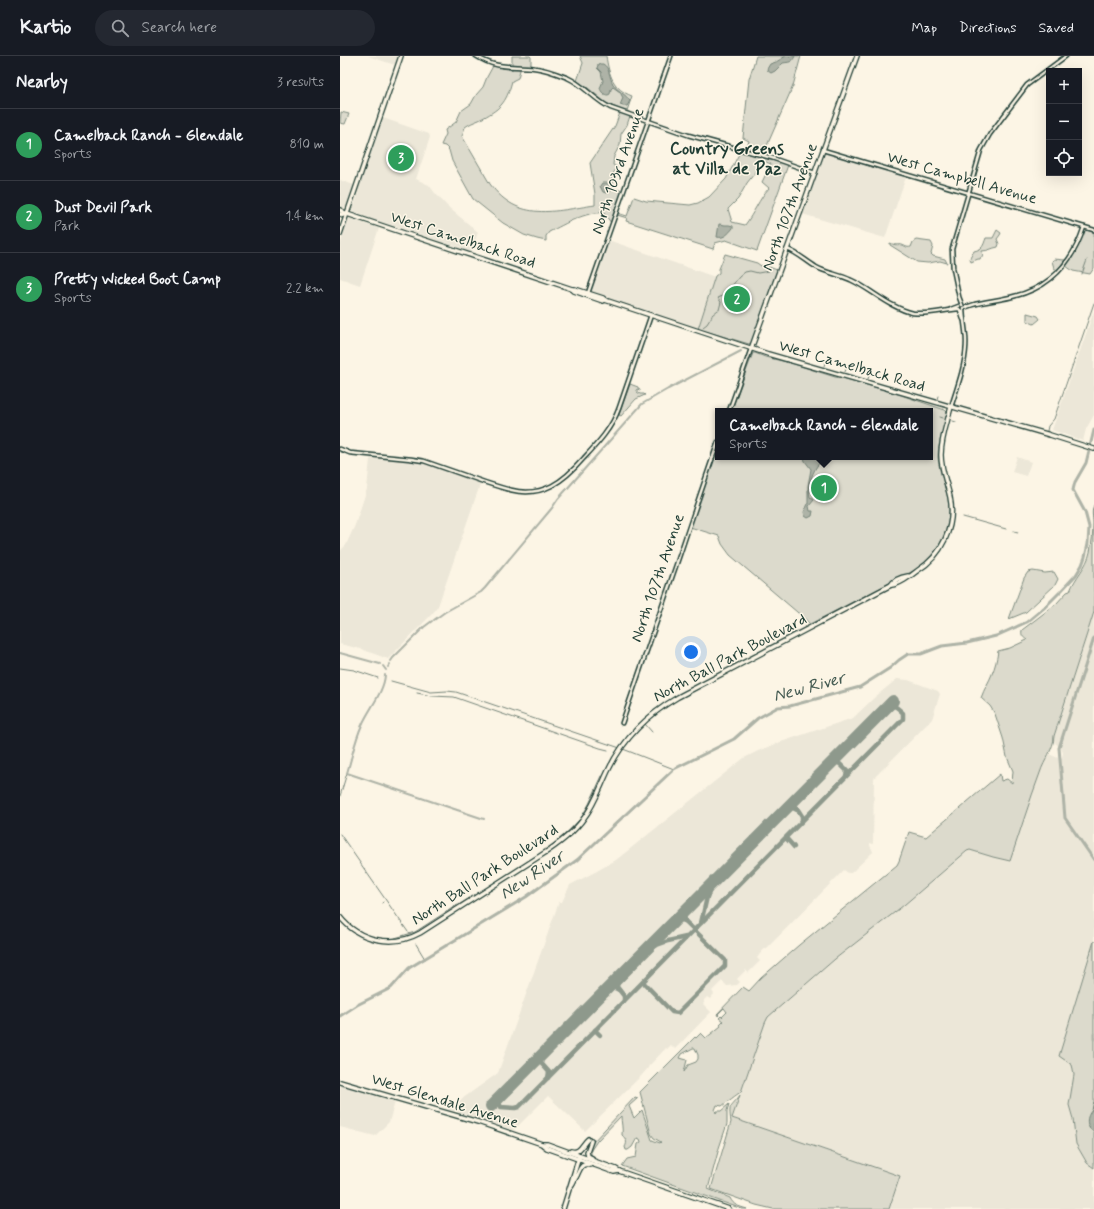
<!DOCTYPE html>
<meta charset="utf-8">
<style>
:root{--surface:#171b24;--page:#242831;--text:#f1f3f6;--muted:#9ea1a6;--line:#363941;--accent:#2563eb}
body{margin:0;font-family:Mynerve,sans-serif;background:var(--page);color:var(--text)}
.controls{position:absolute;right:12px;top:12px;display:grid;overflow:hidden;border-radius:0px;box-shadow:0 4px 16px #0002}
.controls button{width:36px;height:36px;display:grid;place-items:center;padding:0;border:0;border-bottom:1px solid var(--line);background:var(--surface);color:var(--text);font:20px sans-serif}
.you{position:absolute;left:351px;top:596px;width:14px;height:14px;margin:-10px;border:3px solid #fff;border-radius:50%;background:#1a73e8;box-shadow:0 0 0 6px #1a73e833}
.badge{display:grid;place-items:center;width:26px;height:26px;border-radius:50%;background:var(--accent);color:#fff;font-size:13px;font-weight:700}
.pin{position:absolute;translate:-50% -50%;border:2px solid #fff;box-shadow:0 1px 4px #0006}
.popup{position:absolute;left:375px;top:352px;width:218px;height:52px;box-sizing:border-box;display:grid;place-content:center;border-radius:0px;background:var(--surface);filter:drop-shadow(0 1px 3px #0005);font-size:13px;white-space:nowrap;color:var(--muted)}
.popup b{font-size:15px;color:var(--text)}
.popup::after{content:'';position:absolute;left:50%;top:100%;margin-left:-8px;border:8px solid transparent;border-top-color:var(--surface)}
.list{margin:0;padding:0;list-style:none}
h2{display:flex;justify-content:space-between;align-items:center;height:52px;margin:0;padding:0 16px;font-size:17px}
h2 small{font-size:13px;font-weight:400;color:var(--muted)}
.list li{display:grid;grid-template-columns:26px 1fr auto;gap:12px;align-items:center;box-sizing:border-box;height:72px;padding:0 16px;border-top:1px solid var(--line)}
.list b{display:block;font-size:15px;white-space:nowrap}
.list p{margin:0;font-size:13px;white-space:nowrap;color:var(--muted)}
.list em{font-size:13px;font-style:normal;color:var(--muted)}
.icon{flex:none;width:22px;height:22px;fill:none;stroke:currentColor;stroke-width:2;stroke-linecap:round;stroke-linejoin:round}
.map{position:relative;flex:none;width:754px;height:1153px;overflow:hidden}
header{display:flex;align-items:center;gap:24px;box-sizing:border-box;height:56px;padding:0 20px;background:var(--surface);border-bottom:1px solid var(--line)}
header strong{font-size:19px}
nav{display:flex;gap:22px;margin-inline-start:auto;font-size:14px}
.search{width:280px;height:36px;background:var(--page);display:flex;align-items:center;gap:10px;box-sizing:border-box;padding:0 14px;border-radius:22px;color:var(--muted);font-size:15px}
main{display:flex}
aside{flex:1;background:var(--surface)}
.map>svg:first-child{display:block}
</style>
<header>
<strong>Kartio</strong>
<div class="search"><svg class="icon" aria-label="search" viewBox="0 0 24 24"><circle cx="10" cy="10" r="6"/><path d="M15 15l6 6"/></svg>Search here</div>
<nav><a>Map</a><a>Directions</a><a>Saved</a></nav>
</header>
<main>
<aside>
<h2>Nearby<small>3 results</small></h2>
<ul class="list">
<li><span class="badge" style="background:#2e9e5b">1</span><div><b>Camelback Ranch - Glendale</b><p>Sports</p></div><em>810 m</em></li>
<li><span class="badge" style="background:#2e9e5b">2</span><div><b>Dust Devil Park</b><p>Park</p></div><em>1.4 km</em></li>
<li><span class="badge" style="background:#2e9e5b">3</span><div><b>Pretty Wicked Boot Camp</b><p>Sports</p></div><em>2.2 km</em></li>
</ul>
</aside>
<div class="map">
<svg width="754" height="1153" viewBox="0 0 754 1153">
<rect width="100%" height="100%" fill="#fcf5e5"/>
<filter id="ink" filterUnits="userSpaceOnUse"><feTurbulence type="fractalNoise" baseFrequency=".025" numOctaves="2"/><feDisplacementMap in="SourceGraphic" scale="8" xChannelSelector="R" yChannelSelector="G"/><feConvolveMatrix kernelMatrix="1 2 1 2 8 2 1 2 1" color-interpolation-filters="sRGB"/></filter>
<g filter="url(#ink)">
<g fill="#ece7d8">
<polygon points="28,0 58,0 55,9"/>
<polygon points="43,62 89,78 90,81 76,123 89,129 95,137 108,151 138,176 131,197 115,190 106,188 65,173 30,163 12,155 18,138 19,130 26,112 27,105"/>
<polygon points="487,97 566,121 545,182 462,158 484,99"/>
<polygon points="0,124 14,129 6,152 4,153 0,152"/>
<polygon points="10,162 32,170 39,172 20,229 0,222 0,190 7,165"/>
<polygon points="271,185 375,221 358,273 252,237 251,234 268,187"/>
<polygon points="754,255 754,359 746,373 743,385 712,374"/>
<polygon points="32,401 72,405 83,407 141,426 98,550 93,557 48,603 21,593 0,588 0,495 6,489 15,469 27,433 30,403"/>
<polygon points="677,401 691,406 686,420 672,416"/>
<polygon points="754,556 754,885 744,919 732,1009 734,1019 729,1049 733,1063 736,1088 747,1107 754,1112 754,1153 549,1153 560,1120 392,1062 425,967 428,961 495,903 564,849 627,795 630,794 653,801 670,805 700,715 709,698 718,702 722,701 723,697 721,692 715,687 714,680"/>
<polygon points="557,623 568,624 598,635 600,638 592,663 534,722 533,788 530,787 530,790 532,793 533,796 511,817 508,817 504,814 427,892 426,892 423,894 417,902 420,905 408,917 406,914 397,923 400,926 397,929 387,930 382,925 372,935 374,938 370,943 367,941 364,944 364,947 363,948 371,956 335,993 331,989 327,993 326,992 308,1011 308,1012 302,1019 245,1075 208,1040 174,1074 108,1053 158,1017 219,846 222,846 230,829 257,815 276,804 404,702 418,695 438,687 513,662 535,641"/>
<polygon points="0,1029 55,1046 49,1066 35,1080 0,1071"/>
</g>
<g fill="#dcdacc" stroke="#7e8c80" fill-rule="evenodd">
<path d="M172 0H190L191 1V10H181L178 22 172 25C166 48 160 53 139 64 134 66 129 68 125 71L122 80 150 128C179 167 214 155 255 149V138L250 107 275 70 281 54 266 47 248 32 237 25 243 7 240 0H266C269 19 273 33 292 40L287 55 291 57 287 69 281 78 280 89 274 100 273 109 278 111 271 120 273 132 282 135 274 156 287 160 294 141 306 145 350 149 358 147 369 141 386 123 400 96 405 97 409 85 403 82 409 23 416 0H461L453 30 422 101 448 109 417 195 386 184 375 187 373 193 286 165 287 162 274 158 271 167 264 157C246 155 225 168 209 176L206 180V185L197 183 184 179 163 167 133 143 112 105 109 94 105 90 101 89 106 78 105 74 116 66 121 55 131 48 136 39 143 31 147 21 153 10 172 14ZM421 104 431 108 422 126 429 132C419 143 414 157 405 169L392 166 388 153 398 143 407 127 414 118Z"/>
<polygon points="1,56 9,58 5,68 0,67"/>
<polygon points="745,173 754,176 754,212 750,218 733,215 726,210 740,187"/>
<path d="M657 174 661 177 660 179 657 183 659 188 658 191C652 192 648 195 642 195L643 201H641L640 203H638L631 206 630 202 634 195C643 193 643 190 646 182H653Z"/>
<path d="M576 184 591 186 593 190 591 198 593 200 605 203 607 207 600 205 588 207 577 206 550 189V187C557 190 556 188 562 189 566 190 566 192 571 191L573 186Z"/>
<polygon points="385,198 417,207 421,210 424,209 437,214 411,287 409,288 358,273 375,220 379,217 379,213"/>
<polygon points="714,203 725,204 717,214 714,212 712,205"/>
<polygon points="687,257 698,260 700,263 694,268 687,265"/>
<path d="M413 297H415L425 301 451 307 495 321 503 322 561 339 605 354 607 356C605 371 598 385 598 401 599 415 605 429 608 443 613 472 599 497 575 514L470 568 464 562 390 499 382 488 379 480 350 471 378 389V401H590V355H391Z"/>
<polygon points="290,328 298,331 298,332 300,333 300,334 297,333 297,336 300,338 304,338 305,339 296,343 281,360 279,359"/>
<path d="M754 449V556L714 680C714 693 704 704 700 717 689 746 680 776 670 805L653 801 630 794 627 795 564 849 495 903 428 961 425 967 401 1036C397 1038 386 1047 382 1050L377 1049 375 1054 376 1057 377 1055H381L389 1048 387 1055V1068L379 1092 368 1133 390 1142C394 1150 398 1150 407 1153H402L282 1110 287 1103 296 1101 298 1088 301 1086 300 1083 297 1082 292 1091 288 1094H286L285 1091C288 1086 286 1083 282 1079 283 1072 281 1066 281 1060L257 1085 251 1094V1099L253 1100V1101C249 1100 248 1097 248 1094L251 1088 295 1041 298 1042 289 1050 294 1062 302 1054 312 1084 320 1087 321 1086 314 1082 311 1078 300 1036 355 981 356 982 361 977 366 982 381 970 380 968 383 965 379 962 381 960 382 961 387 956 384 952 378 958 379 959 378 960 377 958 403 931 409 935 421 922 459 889 557 809 559 805 569 776 586 781 660 718 661 725 667 723 672 727 673 715 667 701 663 682 655 658 650 650 641 642C644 633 649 626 652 618 655 611 657 603 658 595L670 592 687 584C683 581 681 580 682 574L716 548 727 536 730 535C735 521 747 511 750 496 752 486 753 477 753 467 753 460 751 456 754 449ZM353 992H355L358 999V1003L356 1006 348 1009 344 1016 347 1004 340 1002 342 998Z"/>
<polygon points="693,515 705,517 714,516 718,523 715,529 686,556 669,563 684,522 688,516"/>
<polygon points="754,885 754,1046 749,1072 754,1076 754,1112 747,1107 736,1088 733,1063 729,1049 734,1019 733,1013 732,1009 719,1000"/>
<path d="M400 1039 392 1062 560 1120 549 1153H433L416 1149 371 1133 391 1066C388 1047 391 1052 400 1039Z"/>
</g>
<g fill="#aeb3a7" stroke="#758479">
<path d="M446 0H455C452 7 449 6 443 7L435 15 431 17 428 15 427 13 430 8 436 6Z"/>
<path d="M260 8H263C270 12 269 21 273 28 277 35 286 38 290 45L287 50H283L280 49 283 42 280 36 273 31 271 33 270 38 268 39C264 39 261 36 260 32L263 25 261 16 257 12 258 9Z"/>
<polygon points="262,127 268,127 272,131 271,135 267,137 263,136 260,130"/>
<path d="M379 168 385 169H389L393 170V172C389 177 384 183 377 181Z"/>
<path d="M464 401H486C483 405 479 407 477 410 471 419 468 431 470 441L474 444 469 450 470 455H473L472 460 468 462 465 460 464 456 468 448V430L471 413 465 405Z"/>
<path d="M754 1046V1076C745 1070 746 1061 752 1054Z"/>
</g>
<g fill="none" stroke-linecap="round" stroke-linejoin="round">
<g stroke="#758479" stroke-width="1">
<polyline points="742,218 747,204"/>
<polyline points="386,239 393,237 393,234 391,231 399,221 405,216 410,215 418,217 429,215"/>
<polyline points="379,254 381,246 378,242 385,239"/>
<polyline points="372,259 378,254"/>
<polyline points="363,271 367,268 372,260"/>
<polyline points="484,310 485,307"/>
<polyline points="505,316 506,313"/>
<polyline points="528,323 529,320"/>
<polyline points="582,338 583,335"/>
<polyline points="597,343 598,340"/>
<polyline points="600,361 603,362"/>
<polyline points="613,365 616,366"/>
<polyline points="707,375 708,370 714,363 754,247"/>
<polyline points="623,461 666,473"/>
<polyline points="674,475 678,476"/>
<polyline points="0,612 14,614 38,622"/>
<polyline points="51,625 91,636 107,635 116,636 280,692"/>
<polyline points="77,637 92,640 114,641 260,692 268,694"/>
<polyline points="305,668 312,676"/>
<polyline points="283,693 334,713"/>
<polyline points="0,740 7,717"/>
<polyline points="241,762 249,748 262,720"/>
<polyline points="0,778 68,876"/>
<path d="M155 827C182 809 218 789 239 764"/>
<polyline points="42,847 43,846"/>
<polyline points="120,848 143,834"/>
<polyline points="55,882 75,876 117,849"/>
<polyline points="76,888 85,903"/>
</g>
<g stroke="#aeb3a7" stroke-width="2">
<polyline points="94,564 105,556 141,536 145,532 212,452 218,443 302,348 328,333 401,295"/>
<polyline points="0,597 40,608"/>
<polyline points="51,605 53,602 84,571 92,565"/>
<polyline points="43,610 46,614"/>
<polyline points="48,611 50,608"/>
<path d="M45 619C44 636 29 653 22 669 15 684 12 701 7 717L144 763"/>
</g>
<g stroke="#aeb3a7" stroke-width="3">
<polyline points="754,582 719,692 725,762 754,804"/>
<polyline points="0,960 17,949 51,932 69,912 186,841 237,804 334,713 394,683 418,662 438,651 450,650 520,631 550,612 559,604 568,598 581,598 602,590 627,587 656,580 687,566 705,551 721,535 736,519 742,509 745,501 748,488 749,471 745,456 733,434 735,426 746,407 754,374"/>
<polyline points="754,978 754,983"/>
</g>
<g stroke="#8e998c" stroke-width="4.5">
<polyline points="489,709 496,706 500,708 507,715 506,720"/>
<polyline points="456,742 455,749 462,760 462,765"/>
<polyline points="445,754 451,751 457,754"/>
<polyline points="446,782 454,791"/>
<polyline points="345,864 344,858 346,853"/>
<polyline points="332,867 339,863 345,865"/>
<polyline points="361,867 367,841 371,832 380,819"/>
<polyline points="301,899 317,889 328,885 346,881"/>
<polyline points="278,922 277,931 284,940 284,945"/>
<polyline points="303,926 332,956 338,957 385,910 385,904 340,860"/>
<polyline points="266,934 273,931 279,934"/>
<polyline points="255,974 260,979"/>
<polyline points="201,1000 201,1007 209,1016 208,1022"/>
<path d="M160 1041 159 1047 161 1051 175 1052 179 1051 563 663V657C558 652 554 648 547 650"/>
</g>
<polyline stroke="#8e998c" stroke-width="12" points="151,1050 553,645"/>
<g stroke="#1f3d34" stroke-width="5.5">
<g id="minor">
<path d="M136 0C158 14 171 9 195 12 206 13 218 18 228 22 244 29 255 45 271 52L348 79 432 102 475 117"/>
<polyline points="483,94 754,174"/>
<path d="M447 193C458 197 466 205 476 211 486 217 499 218 511 224 531 233 550 252 573 257 589 259 604 254 619 253"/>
<polyline points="248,237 331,0"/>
<polyline points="622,249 619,241 613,212 612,193 641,94 650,78 687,29 726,0"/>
<path d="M623 252C627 251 629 250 632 249 644 245 662 244 675 240 711 231 733 205 744 171"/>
<polyline points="611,253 619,250"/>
<polyline points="620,254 623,263"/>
<path d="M611 351C617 332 625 311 626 290 627 278 623 265 623 253"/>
<polyline points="389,355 411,293"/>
<path d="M0 393 10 397 71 403 84 405C104 412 124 419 144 426 153 429 162 432 171 434 203 442 224 425 244 402 258 387 272 372 279 352L311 259"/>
<polyline points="282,667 341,495 350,468 378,386"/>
</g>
</g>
<g stroke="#1f3d34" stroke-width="6">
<g id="major">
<polyline points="0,154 7,158 232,233 234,235 263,245 265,244"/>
<polyline points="0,158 3,159 7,158"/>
<polyline points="0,178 61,0"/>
<polyline points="232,233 235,233 263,242 265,244 428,298 710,379 754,393"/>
<polyline points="411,293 517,0"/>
<path d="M551 529C554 524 562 521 568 520"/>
<path d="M0 861C19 885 53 892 80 877L200 800C216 790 233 778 244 762 255 748 261 729 269 713 284 682 309 658 338 641L551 529C558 529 571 520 577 515 602 500 616 470 610 441 607 427 601 414 601 399 601 383 607 367 611 351"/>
<polyline points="0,1026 138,1066 202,1088 207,1088 276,1113 279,1115 389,1153"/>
<polyline points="251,1085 247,1096 248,1100 252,1102"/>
<polyline points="203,1089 207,1092 274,1116 279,1115"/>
<path d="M231 1095C240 1098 242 1088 248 1083"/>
<path d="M236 1121C240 1115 240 1106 250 1109"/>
<polyline points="231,1130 233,1127 237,1119"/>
<polyline points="223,1153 239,1101"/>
</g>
</g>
<use href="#minor" stroke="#fcf5e5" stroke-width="2.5"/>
<use href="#major" stroke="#fcf5e5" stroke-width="3.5"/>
</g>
</g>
<g text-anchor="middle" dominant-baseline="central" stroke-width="3" stroke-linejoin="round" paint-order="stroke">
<g font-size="16" fill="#1f3d34" stroke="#fcf5e5">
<text transform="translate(278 115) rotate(-71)">North 103rd Avenue</text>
<text transform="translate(622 122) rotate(16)">West Campbell Avenue</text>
<text transform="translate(450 151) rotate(-70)">North 107th Avenue</text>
<text transform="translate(123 184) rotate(18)">West Camelback Road</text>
<text transform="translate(512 310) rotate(16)">West Camelback Road</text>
<text transform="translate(318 522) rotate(-71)">North 107th Avenue</text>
<text transform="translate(390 602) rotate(-28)">North Ball Park Boulevard</text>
<text transform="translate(145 819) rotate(-33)">North Ball Park Boulevard</text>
<text transform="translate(105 1045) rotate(17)">West Glendale Avenue</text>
</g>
<g font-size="17" font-weight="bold" fill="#1f3d34" stroke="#fcf5e5">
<text x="387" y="93">Country Greens<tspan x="387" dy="20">at Villa de Paz</tspan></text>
</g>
<g font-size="17" font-style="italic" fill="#435a51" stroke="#fcf5e5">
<text transform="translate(469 631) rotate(-15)">New River</text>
<text transform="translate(192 819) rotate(-34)">New River</text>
</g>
</g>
</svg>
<div class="controls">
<button>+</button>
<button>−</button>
<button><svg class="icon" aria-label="locate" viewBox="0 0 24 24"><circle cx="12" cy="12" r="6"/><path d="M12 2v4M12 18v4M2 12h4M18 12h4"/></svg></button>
</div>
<div class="you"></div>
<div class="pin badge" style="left:484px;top:432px;background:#2e9e5b">1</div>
<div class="popup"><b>Camelback Ranch - Glendale</b>Sports</div>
<div class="pin badge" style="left:397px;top:243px;background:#2e9e5b">2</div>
<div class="pin badge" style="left:61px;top:102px;background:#2e9e5b">3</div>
</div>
</main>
